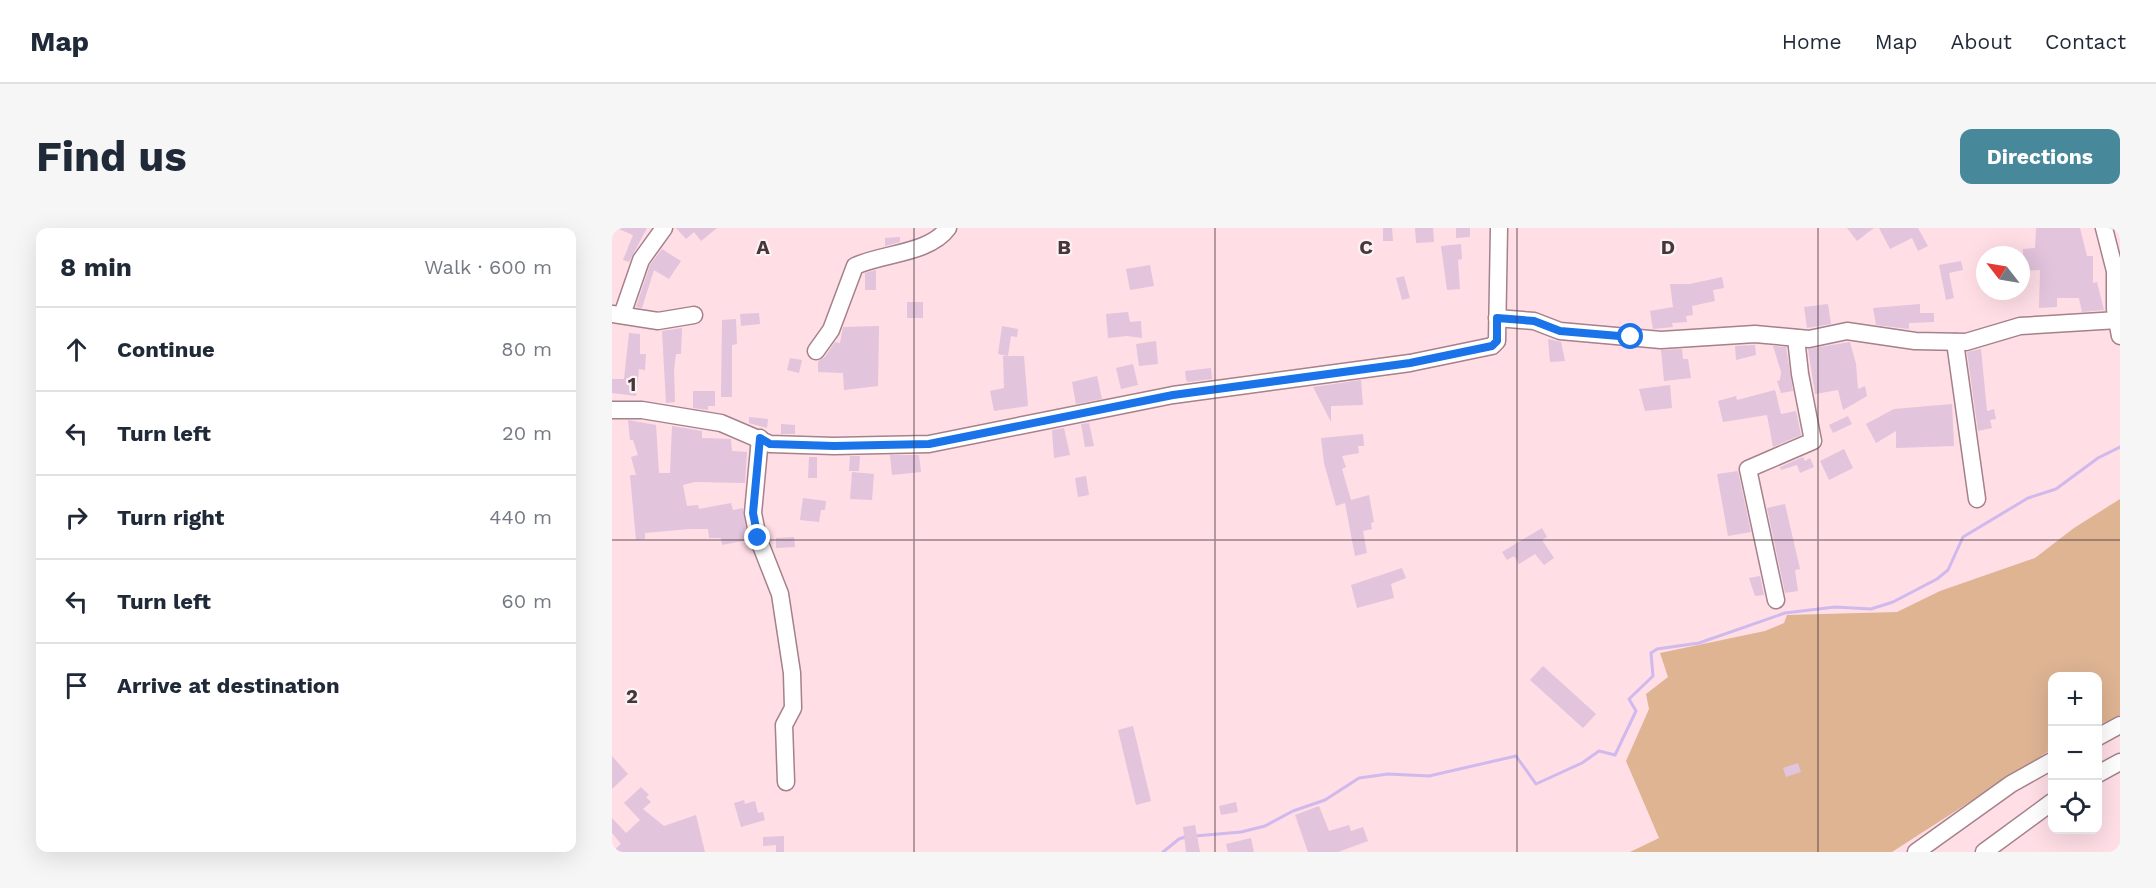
<!DOCTYPE html>
<meta charset="utf-8">
<style>
:root{--surface:#fff;--page:#f6f6f7;--text:#1f2937;--muted:#747a83;--line:#e0e1e3;--accent:#48889b}
body{margin:0;font-family:"Work Sans",sans-serif;background:var(--page);color:var(--text)}
.controls{position:absolute;right:18px;bottom:18px;display:grid;overflow:hidden;border-radius:12px;box-shadow:0 6px 24px #0002}
.controls button{width:54px;height:54px;display:grid;place-items:center;padding:0;border:0;border-bottom:2px solid var(--line);background:var(--surface);color:var(--text);font:30px sans-serif}
.compass{position:absolute;left:1364px;top:18px;width:54px;height:54px;border-radius:50%;background:var(--surface);box-shadow:0 6px 24px #0002;rotate:301deg}
.stop{position:absolute;width:18px;height:18px;margin:-14px;border:4px solid #1a73e8;border-radius:50%;background:#fff}
.stop.end{background:#1a73e8;border-color:#fff;box-shadow:0 2px 6px #0008}
.list{margin:0;padding:0;list-style:none}
h2{display:flex;justify-content:space-between;align-items:center;height:78px;margin:0;padding:0 24px;font-size:26px}
h2 small{font-size:20px;font-weight:400;color:var(--muted)}
.list li{display:grid;grid-template-columns:39px 1fr auto;gap:18px;align-items:center;box-sizing:border-box;height:84px;padding:0 24px;border-top:2px solid var(--line)}
.list b{display:block;font-size:22px;white-space:nowrap}
.list em{font-size:20px;font-style:normal;color:var(--muted)}
.icon{flex:none;width:33px;height:33px;fill:none;stroke:currentColor;stroke-width:2;stroke-linecap:round;stroke-linejoin:round}
.map{position:relative;flex:none;width:1508px;height:624px;overflow:hidden;border-radius:12px}
header{display:flex;align-items:center;gap:36px;box-sizing:border-box;height:84px;padding:0 30px;background:var(--surface);border-bottom:2px solid var(--line)}
header strong{font-size:28px}
nav{display:flex;gap:33px;margin-inline-start:auto;font-size:21px}
.intro{display:flex;align-items:center;justify-content:space-between;box-sizing:border-box;height:144px;padding:0 36px}
h1{margin:0;font-size:42px}
.button{padding:15px 27px;border-radius:12px;background:var(--accent);color:#fff;font-size:21px;font-weight:700}
main{display:flex;gap:36px;padding:0 36px}
aside{flex:1;background:var(--surface);border-radius:12px;box-shadow:0 6px 24px #0002}
.map>svg:first-child{display:block}
</style>
<header>
<strong>Map</strong>
<nav><a>Home</a><a>Map</a><a>About</a><a>Contact</a></nav>
</header>
<div class="intro"><h1>Find us</h1><a class="button">Directions</a></div>
<main>
<aside>
<h2>8 min<small>Walk · 600 m</small></h2>
<ul class="list">
<li><svg class="icon" aria-label="ahead" viewBox="0 0 24 24"><path d="M12 20V5M6 11l6-6 6 6"/></svg><div><b>Continue</b></div><em>80 m</em></li>
<li><svg class="icon" aria-label="left" viewBox="0 0 24 24"><path d="M17 20v-9H6M10 6l-5 5 5 5"/></svg><div><b>Turn left</b></div><em>20 m</em></li>
<li><svg class="icon" aria-label="right" viewBox="0 0 24 24"><path d="M7 20v-9h11M14 6l5 5-5 5"/></svg><div><b>Turn right</b></div><em>440 m</em></li>
<li><svg class="icon" aria-label="left" viewBox="0 0 24 24"><path d="M17 20v-9H6M10 6l-5 5 5 5"/></svg><div><b>Turn left</b></div><em>60 m</em></li>
<li><svg class="icon" aria-label="arrive" viewBox="0 0 24 24"><path d="M6 21V4h12l-3 4 3 4H6"/></svg><div><b>Arrive at destination</b></div></li>
</ul>
</aside>
<div class="map">
<svg width="1508" height="624" viewBox="0 0 1508 624">
<rect width="100%" height="100%" fill="#ffdee6"/>
<polygon fill="#deb493" points="1508,271 1508,487 1486,498 1486,448 1440,448 1440,521 1280,624 1018,624 1047,610 1014,533 1037,481 1034,466 1056,449 1048,425 1153,403 1172,395 1175,387 1285,384 1328,363 1423,330 1462,300"/>
<g fill="none" stroke-linecap="round" stroke-linejoin="round">
<g stroke="#d0b9ec" stroke-width="3">
<polyline points="583,608 629,604 653,598 681,583 713,572 747,550 776,546 817,548 904,528 924,556 970,535 987,523 1003,527 1024,483 1017,471 1041,448 1039,425 1045,421 1087,415 1173,385 1223,379 1259,381 1281,374 1325,351 1336,342 1351,309 1416,270 1444,261 1486,230 1508,219"/>
<polyline points="551,624 567,611 573,609"/>
</g>
</g>
<g fill="#e2c4dc">
<polygon points="4,0 35,0 17,34 11,32 21,7"/>
<polygon points="64,0 105,0 89,13 82,4 74,11"/>
<polygon points="771,0 780,0 781,13 771,13"/>
<polygon points="803,0 821,0 822,14 804,15"/>
<polygon points="844,0 858,0 858,9 844,10"/>
<polygon points="1235,0 1262,0 1245,13"/>
<polygon points="1267,0 1306,0 1316,18 1306,23 1300,10 1278,21"/>
<polygon points="1424,0 1468,0 1475,28 1481,28 1481,55 1485,54 1492,82 1470,84 1467,70 1445,70 1445,79 1427,80 1428,42 1411,43 1411,21 1423,20"/>
<polygon points="288,9 288,14 273,18 273,10"/>
<polygon points="849,16 850,31 846,32 848,61 835,62 829,18"/>
<polygon points="50,21 69,33 57,51 42,42 30,80 24,79 38,37"/>
<polygon points="1349,33 1351,42 1337,45 1342,70 1334,72 1327,37"/>
<polygon points="538,37 542,58 518,62 514,41"/>
<polygon points="264,42 264,62 253,62 253,45"/>
<polygon points="792,48 798,70 790,72 784,50"/>
<polygon points="1110,49 1112,60 1101,62 1103,73 1080,78 1081,87 1074,88 1075,94 1060,95 1061,99 1041,101 1038,83 1061,79 1058,56 1078,56"/>
<rect x="295" y="74" width="16" height="16"/>
<polygon points="1216,76 1219,96 1195,100 1192,79"/>
<polygon points="1308,76 1308,85 1322,85 1322,94 1297,95 1297,101 1264,97 1261,80"/>
<polygon points="516,84 518,94 529,93 530,110 515,108 496,110 494,86"/>
<polygon points="147,85 148,96 129,98 128,86"/>
<polygon points="124,91 125,116 120,117 120,169 109,169 110,92"/>
<polygon points="267,98 266,158 232,162 231,145 206,144 206,133 213,129 223,114 228,115 231,99"/>
<polygon points="390,98 406,101 405,109 399,108 396,128 386,126"/>
<polygon points="70,100 69,126 64,126 62,142 63,174 54,175 50,103"/>
<polygon points="17,105 28,106 28,126 34,126 33,142 27,141 24,168 0,165 0,151 12,151"/>
<polygon points="936,111 949,114 953,133 938,134"/>
<polygon points="544,113 546,136 527,138 524,116"/>
<polygon points="1238,114 1244,136 1246,161 1253,158 1255,168 1231,182 1226,162 1203,166 1196,121"/>
<polygon points="1143,117 1144,127 1124,132 1123,118"/>
<polygon points="1161,118 1174,119 1181,163 1169,165 1165,153 1168,152 1169,144"/>
<polygon points="1070,121 1071,131 1076,131 1079,150 1052,153 1049,122"/>
<polygon points="1369,121 1375,183 1382,181 1384,191 1378,192 1380,200 1366,203 1355,124"/>
<polygon points="391,128 412,128 416,178 382,183 378,163 392,160"/>
<polygon points="178,130 190,132 187,145 175,142"/>
<polygon points="521,136 526,157 509,161 504,140"/>
<polygon points="599,140 600,151 576,154 574,152 573,143"/>
<polygon points="485,148 490,171 464,176 460,154"/>
<polygon points="749,152 751,177 719,178 719,194 701,159"/>
<polygon points="1058,157 1060,180 1033,183 1027,161"/>
<polygon points="1163,162 1169,186 1184,183 1189,207 1161,219 1155,187 1111,194 1106,173 1124,168 1125,172"/>
<polygon points="81,163 103,163 103,178 96,178 96,182 81,180"/>
<polygon points="1340,176 1342,218 1284,220 1284,203 1264,215 1254,196 1282,181"/>
<polygon points="1236,188 1240,196 1221,205 1217,197"/>
<polygon points="137,189 156,191 155,200 137,195"/>
<polygon points="16,192 44,197 47,245 58,245 60,198 90,203 90,210 119,211 120,223 135,224 133,255 83,254 71,257 75,278 86,277 87,281 119,275 121,282 131,280 136,312 110,317 109,310 97,310 96,301 78,301 33,305 33,311 24,312 18,247 24,247 19,229 26,227 21,212 18,212"/>
<polygon points="477,195 482,218 473,219 469,196"/>
<polygon points="169,196 183,197 183,206 169,206"/>
<polygon points="452,200 458,227 442,230 440,202"/>
<polygon points="751,206 752,218 746,218 747,225 730,228 734,239 730,241 739,272 757,267 762,294 759,295 760,301 751,303 755,325 743,328 733,275 724,278 712,235 709,210"/>
<polygon points="1232,221 1241,240 1217,252 1208,233"/>
<polygon points="278,227 307,227 309,244 280,247"/>
<polygon points="238,228 248,228 247,243 237,243"/>
<polygon points="197,229 205,229 205,250 196,250"/>
<polygon points="1191,229 1193,233 1198,230 1202,239 1188,245 1185,237 1169,242 1168,239"/>
<polygon points="1126,243 1139,304 1116,308 1105,246"/>
<polygon points="240,244 262,246 260,272 238,271"/>
<polygon points="474,248 477,267 466,269 463,250"/>
<polygon points="191,270 214,273 213,282 209,282 207,294 188,292"/>
<polygon points="1173,276 1188,341 1183,342 1186,363 1173,365 1155,280"/>
<polygon points="930,300 935,309 930,312 942,330 932,337 923,326 907,336 902,328 895,332 890,324"/>
<polygon points="182,309 183,319 164,320 164,310"/>
<polygon points="790,340 794,350 779,356 782,370 745,380 739,357"/>
<polygon points="1148,348 1152,367 1143,368 1137,350"/>
<polygon points="931,438 984,486 971,500 918,452"/>
<polygon points="521,498 539,573 524,577 506,502"/>
<polygon points="0,528 16,546 0,561"/>
<polygon points="1186,535 1189,544 1174,549 1171,540"/>
<polygon points="29,559 37,567 34,569 39,574 31,581 52,598 84,587 93,624 0,624 9,616 0,605 0,590 14,605 28,592 12,575"/>
<polygon points="132,572 133,576 143,573 146,585 151,584 153,592 129,599 122,575"/>
<polygon points="624,574 626,584 609,587 607,578"/>
<polygon points="707,578 717,603 737,597 739,603 751,599 756,613 726,624 696,624 683,587"/>
<polygon points="583,597 588,624 574,624 571,599"/>
<polygon points="172,608 172,624 164,624 164,617 151,618 151,609"/>
<polygon points="639,610 642,624 616,624 614,616"/>
</g>
<g fill="none" stroke-linecap="round" stroke-linejoin="round">
<g stroke="#a5818a" stroke-width="19">
<g id="minor">
<polyline points="1492,0 1503,43 1503,81 1508,108"/>
<polyline points="0,86 46,93 82,87"/>
<polyline points="10,87 29,32 52,0"/>
<polyline points="885,90 922,93 948,103 1049,112 1143,106 1197,111 1235,103 1303,113 1354,114 1408,98 1506,92"/>
<polyline points="1343,114 1365,271"/>
<path d="M204 123 219 102 243 38C271 25 317 26 336 0"/>
<polyline points="0,182 30,182 109,195 158,216 222,218 317,216 561,167 798,135 880,118 885,113 887,0"/>
<polyline points="148,210 141,285 146,310 168,366 180,445 181,480 172,497 174,554"/>
<polyline points="1164,372 1136,241 1201,213 1188,146 1184,110"/>
<polyline points="1486,509 1508,497"/>
<polyline points="1486,546 1508,534"/>
<polyline points="1304,624 1399,556 1440,533"/>
<polyline points="1372,624 1440,574"/>
</g>
</g>
<use href="#minor" stroke="#fff" stroke-width="16"/>
</g>
<g fill="none" stroke-linecap="round" stroke-linejoin="round">
<polyline stroke="#1a73e8" stroke-width="8" points="146,310 141,285 148,210 158,216 222,218 317,216 561,167 798,135 880,118 885,113 885,90 922,93 948,103 1019,109"/>
</g>
<path fill="none" stroke="#47373b" stroke-width="1.5" stroke-opacity="0.55" d="M302 0V624M603 0V624M905 0V624M1206 0V624M0 312H1508"/>
<g font-size="20" text-anchor="middle" font-weight="bold" fill="#47373b" stroke="#fbf2f4" stroke-width="4.5" stroke-linejoin="round" paint-order="stroke">
<text x="151" y="26">A</text>
<text x="452" y="26">B</text>
<text x="754" y="26">C</text>
<text x="1056" y="26">D</text>
<text x="20" y="163">1</text>
<text x="20" y="475">2</text>
</g>
</svg>
<div class="controls">
<button>+</button>
<button>−</button>
<button><svg class="icon" aria-label="locate" viewBox="0 0 24 24"><circle cx="12" cy="12" r="6"/><path d="M12 2v4M12 18v4M2 12h4M18 12h4"/></svg></button>
</div>
<svg class="compass" viewBox="-18 -18 36 36"><path d="M0-13l5 13h-10z" fill="#e53935"/><path d="M0 13l5-13h-10z" fill="#747a83"/></svg>
<div class="stop" style="left:1019px;top:109px"></div>
<div class="stop end" style="left:146px;top:310px"></div>
</div>
</main>
